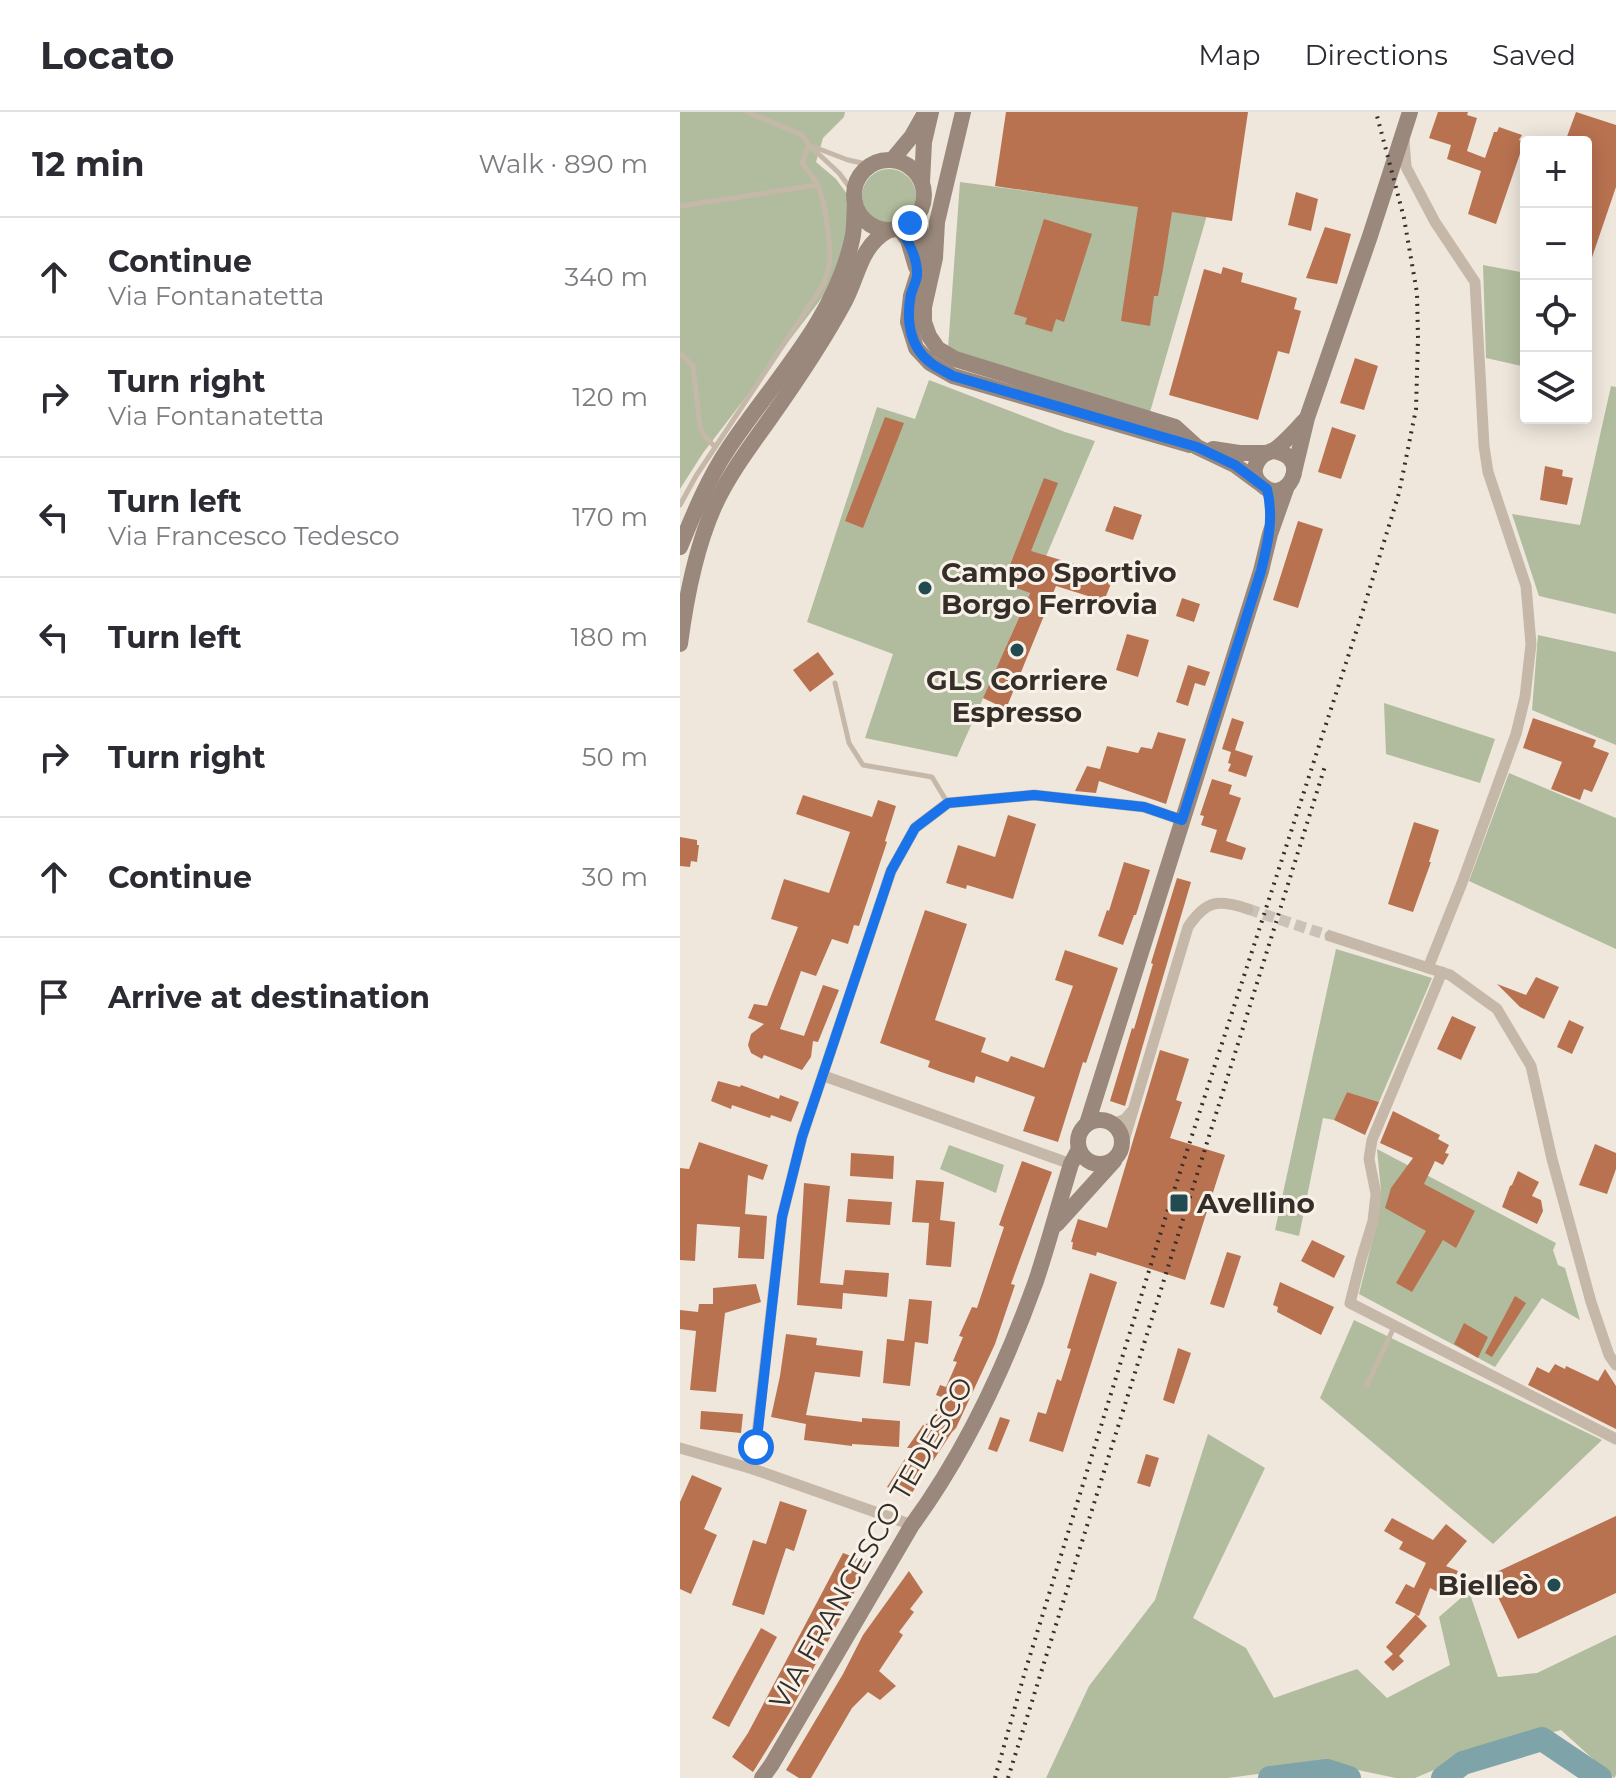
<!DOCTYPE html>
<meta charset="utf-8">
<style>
:root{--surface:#fff;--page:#f2f2f3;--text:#2b2b33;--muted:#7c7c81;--line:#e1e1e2}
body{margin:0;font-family:Montserrat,sans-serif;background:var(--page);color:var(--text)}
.controls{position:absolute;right:24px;top:24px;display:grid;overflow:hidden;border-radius:8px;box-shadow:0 4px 20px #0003}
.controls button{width:72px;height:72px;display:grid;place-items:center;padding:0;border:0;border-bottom:2px solid var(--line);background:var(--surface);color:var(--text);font:40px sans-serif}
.stop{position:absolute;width:24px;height:24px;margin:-18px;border:6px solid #1a73e8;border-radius:50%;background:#fff}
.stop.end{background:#1a73e8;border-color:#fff;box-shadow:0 2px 8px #0008}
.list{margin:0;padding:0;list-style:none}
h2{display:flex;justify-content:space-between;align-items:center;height:104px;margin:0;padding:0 32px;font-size:34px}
h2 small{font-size:26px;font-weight:400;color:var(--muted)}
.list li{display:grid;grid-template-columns:52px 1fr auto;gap:24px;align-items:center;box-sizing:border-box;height:120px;padding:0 32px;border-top:2px solid var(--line)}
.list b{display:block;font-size:30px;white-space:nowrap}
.list p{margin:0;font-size:26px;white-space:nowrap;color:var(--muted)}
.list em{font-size:26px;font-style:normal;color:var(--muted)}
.icon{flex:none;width:44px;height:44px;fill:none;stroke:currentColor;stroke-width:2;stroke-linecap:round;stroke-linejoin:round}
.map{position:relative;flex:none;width:936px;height:1666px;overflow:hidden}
header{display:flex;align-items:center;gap:48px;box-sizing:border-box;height:112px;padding:0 40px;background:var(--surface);border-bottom:2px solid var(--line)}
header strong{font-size:38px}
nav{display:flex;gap:44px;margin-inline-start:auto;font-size:28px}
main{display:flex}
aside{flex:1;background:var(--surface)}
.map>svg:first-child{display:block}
</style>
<header>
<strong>Locato</strong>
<nav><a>Map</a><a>Directions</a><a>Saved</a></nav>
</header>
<main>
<aside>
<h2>12 min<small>Walk · 890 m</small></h2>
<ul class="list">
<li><svg class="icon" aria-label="ahead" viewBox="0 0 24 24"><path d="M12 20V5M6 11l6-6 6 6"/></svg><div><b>Continue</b><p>Via Fontanatetta</p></div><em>340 m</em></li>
<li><svg class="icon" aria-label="right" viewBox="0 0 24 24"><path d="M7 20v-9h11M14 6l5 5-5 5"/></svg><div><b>Turn right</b><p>Via Fontanatetta</p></div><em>120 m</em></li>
<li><svg class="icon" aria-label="left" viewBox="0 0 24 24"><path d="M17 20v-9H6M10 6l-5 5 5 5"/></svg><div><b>Turn left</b><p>Via Francesco Tedesco</p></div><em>170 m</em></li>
<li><svg class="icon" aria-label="left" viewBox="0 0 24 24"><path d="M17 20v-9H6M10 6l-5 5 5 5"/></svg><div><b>Turn left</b></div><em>180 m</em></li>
<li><svg class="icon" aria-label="right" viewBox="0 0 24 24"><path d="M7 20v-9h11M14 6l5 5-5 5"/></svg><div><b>Turn right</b></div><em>50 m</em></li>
<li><svg class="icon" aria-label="ahead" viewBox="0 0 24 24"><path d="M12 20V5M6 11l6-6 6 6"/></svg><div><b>Continue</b></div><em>30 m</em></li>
<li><svg class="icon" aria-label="arrive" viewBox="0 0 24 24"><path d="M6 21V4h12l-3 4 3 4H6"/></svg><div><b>Arrive at destination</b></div></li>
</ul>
</aside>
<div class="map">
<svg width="936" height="1666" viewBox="0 0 936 1666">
<rect width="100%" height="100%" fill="#efe7dc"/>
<g fill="#b0bc9d">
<polygon points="0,0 165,0 164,5 143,26 136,50 156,67 167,82 169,105 167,131 151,174 23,341 0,377"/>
<circle cx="209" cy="84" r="27"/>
<polygon points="280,70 527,103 470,300 268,237"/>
<polygon points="803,153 846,161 846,255 806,246"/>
<polygon points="249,268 385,320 415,329 367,442 277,645 185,626 213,542 127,510 197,295 235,307"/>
<polygon points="931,274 936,275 936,502 859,484 832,402 900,413"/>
<polygon points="858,523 936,540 936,633 852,598"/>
<polygon points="704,591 815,627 800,671 706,642"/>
<polygon points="829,661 936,706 936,837 789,769"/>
<polygon points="656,837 752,866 699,990 667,980 654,1008 643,1006 619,1124 595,1118"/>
<polygon points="269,1033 324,1053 316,1081 260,1057"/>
<polygon points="697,1037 876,1131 873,1138 878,1153 885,1156 900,1208 862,1186 815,1255 679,1182 696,1114 701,1079"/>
<polygon points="674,1208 922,1328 813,1432 640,1286"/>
<polygon points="528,1322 585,1356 513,1506 566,1536 594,1586 677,1557 707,1586 770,1553 759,1505 789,1479 818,1565 857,1561 936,1523 936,1663 934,1666 881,1618 787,1644 735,1666 716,1666 649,1652 548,1666 366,1666 409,1574 475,1488"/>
</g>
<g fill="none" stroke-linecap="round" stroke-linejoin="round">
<g stroke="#7ea4a9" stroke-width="24">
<polyline points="590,1666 647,1659 669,1666"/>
<polyline points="763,1666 783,1651 862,1627 920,1666"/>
</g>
</g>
<g fill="#b97250">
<polygon points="326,0 568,0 552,109 492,100 483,157 478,184 474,184 470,214 441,209 458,95 315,74"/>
<polygon points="758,0 788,0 787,3 797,6 787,39 805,46 814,20 817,20 819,15 842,23 839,28 844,30 816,112 788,102 801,59 767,47 771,33 749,26"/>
<polygon points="896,0 936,13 936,75 908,157 906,157 906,30 885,30"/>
<polygon points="616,80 638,87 631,119 608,113"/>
<polygon points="364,107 412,122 384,210 376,207 372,220 345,212 347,206 334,202"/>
<polygon points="645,115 671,122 657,172 626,166"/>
<polygon points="543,155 563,161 561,170 617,186 614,197 621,199 609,242 598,239 578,308 489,283 524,157 541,162"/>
<polygon points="675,246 698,254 684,298 660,291"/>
<polygon points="205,305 224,311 183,416 165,409"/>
<polygon points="652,315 676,323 661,367 638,360"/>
<polygon points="865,354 883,358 882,364 893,366 887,393 860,388"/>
<polygon points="364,366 378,371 351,439 434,464 424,489 376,474 326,597 303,586 350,481 323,471"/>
<polygon points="434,394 462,403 453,428 425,419"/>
<polygon points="618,409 643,417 618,496 593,488"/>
<polygon points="502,486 520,492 514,510 496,504"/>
<polygon points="447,522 469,528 458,565 436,558"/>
<polygon points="138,540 154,562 130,580 113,558"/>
<polygon points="508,553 530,560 525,574 515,571 508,594 496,590"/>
<polygon points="552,606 564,610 555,638 573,644 566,665 548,659 551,652 548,651 551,640 542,637"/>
<polygon points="853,606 916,628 913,635 929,641 912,680 904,677 900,688 871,677 882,650 843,636"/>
<polygon points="478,620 506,627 486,692 419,669 416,681 395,679 407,654 420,657 427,634 458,641 461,635 472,637"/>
<polygon points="532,667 552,673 549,682 561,686 546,729 566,736 562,748 530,740 537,718 521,713 524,704 520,703"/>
<polygon points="123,683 192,705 198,688 216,694 205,729 207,730 179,814 174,813 168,832 152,827 136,864 121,859 100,917 124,924 143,873 159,878 138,930 133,929 131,945 122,958 84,943 82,947 71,941 68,933 71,922 84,912 68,906 74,892 87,894 118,815 91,807 104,767 149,781 170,720 116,702"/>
<polygon points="328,703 356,712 333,787 287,773 286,777 266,771 278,733 315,745"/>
<polygon points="734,710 759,718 749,750 751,750 733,800 708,792"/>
<polygon points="0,725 17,728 17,733 19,733 17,750 11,749 10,755 0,754"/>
<polygon points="444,750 470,758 456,803 454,803 443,833 418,824 427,798 429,799"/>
<polygon points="497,766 511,770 445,994 430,989 452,916 454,917 473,852 471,851"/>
<polygon points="245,798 287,812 255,908 306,926 301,940 328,950 331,944 364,956 393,874 375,868 385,838 438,856 406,951 403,950 378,1030 343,1019 355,985 296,964 294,971 261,960 248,955 250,949 200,931"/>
<polygon points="856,865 879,875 864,907 840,895 817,872 846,883"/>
<polygon points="772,904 796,915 781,948 757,937"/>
<polygon points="889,908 904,915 892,942 877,935"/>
<polygon points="480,938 509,947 496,988 502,990 490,1026 545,1043 505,1168 417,1140 416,1144 392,1137 393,1130 391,1130 398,1107 427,1116"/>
<polygon points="38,969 60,975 61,973 99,987 100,983 119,990 111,1010 91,1003 90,1006 52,993 51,997 31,989"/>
<polygon points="667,980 699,990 685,1023 654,1008"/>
<polygon points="713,999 760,1023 758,1027 769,1033 765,1041 769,1042 763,1053 755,1049 744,1072 795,1099 776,1136 763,1128 732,1180 716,1171 746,1119 705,1096 711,1076 733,1046 700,1031"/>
<polygon points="19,1030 88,1053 83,1068 68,1063 65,1102 87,1104 84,1147 58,1146 60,1115 17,1112 15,1149 0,1148 0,1056 9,1057"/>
<polygon points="915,1032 936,1041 936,1057 927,1082 899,1073"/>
<polygon points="171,1041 214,1044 213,1067 170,1064"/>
<polygon points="342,1049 372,1060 331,1172 335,1173 315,1232 276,1316 272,1320 228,1387 207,1375 232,1336 227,1336 243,1313 245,1314 264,1286 256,1283 260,1273 266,1275 277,1250 273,1249 283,1225 279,1224 292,1195 297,1196 324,1115 319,1113"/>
<polygon points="838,1059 859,1070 852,1084 861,1088 863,1099 857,1112 822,1095 830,1074 832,1073"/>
<polygon points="236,1068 264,1070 260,1108 275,1110 271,1155 246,1153 249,1111 232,1110"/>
<polygon points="124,1071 150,1074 140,1171 163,1173 165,1158 209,1161 207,1185 163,1181 162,1197 117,1193"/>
<polygon points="168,1087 212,1090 210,1113 166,1110"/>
<polygon points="632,1128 665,1144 654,1166 621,1149"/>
<polygon points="547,1140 561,1144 544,1196 530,1192"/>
<polygon points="410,1161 437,1170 383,1340 349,1329 358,1300 366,1302 377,1267 381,1269 391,1237 387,1236"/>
<polygon points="600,1170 654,1195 641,1223 597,1200 598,1195 593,1193"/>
<polygon points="76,1172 81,1190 45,1201 36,1280 10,1278 16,1219 0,1217 0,1198 18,1200 19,1192 33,1192 33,1176"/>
<polygon points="835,1184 846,1191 812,1245 805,1241"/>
<polygon points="229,1187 252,1189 248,1232 235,1230 230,1274 203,1271 207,1227 224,1229"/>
<polygon points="784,1211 808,1225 798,1246 774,1232"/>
<polygon points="106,1222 137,1226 136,1233 183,1239 180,1265 135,1260 126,1303 182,1310 182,1306 220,1309 219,1335 172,1332 172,1334 124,1328 126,1312 91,1305 100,1264"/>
<polygon points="498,1236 511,1241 494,1292 483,1288"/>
<polygon points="875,1252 885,1257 886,1254 918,1269 925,1257 936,1274 936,1317 848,1273 857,1255 869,1261"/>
<polygon points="21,1299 63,1302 61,1321 20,1317"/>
<polygon points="320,1305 330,1308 317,1340 308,1337"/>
<polygon points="466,1342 479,1346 470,1375 457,1371"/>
<polygon points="12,1363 42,1376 24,1417 37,1423 11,1482 0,1477 0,1390"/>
<polygon points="100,1389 127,1398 114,1439 106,1436 84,1503 52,1493 73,1428 86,1432"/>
<polygon points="936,1404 936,1481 838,1527 808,1464"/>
<polygon points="712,1406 753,1428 766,1412 787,1429 766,1454 778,1459 766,1484 750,1476 739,1504 736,1503 747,1514 719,1544 724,1549 713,1559 704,1550 713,1542 706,1535 736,1502 715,1491 726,1472 734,1476 746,1451 719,1437 723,1430 704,1419"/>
<polygon points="163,1441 190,1451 110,1600 73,1660 52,1645 68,1621"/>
<polygon points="229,1459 243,1480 230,1497 234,1500 219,1520 223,1523 199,1559 216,1574 200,1588 188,1580 172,1596 131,1666 119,1666 106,1658 163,1562 183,1523"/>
<polygon points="81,1516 97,1525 49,1615 32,1606"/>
</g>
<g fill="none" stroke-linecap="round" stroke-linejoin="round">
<polyline stroke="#cac2b8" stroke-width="11" stroke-dasharray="11 5.5" stroke-linecap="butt" points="568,797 650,824"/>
<g stroke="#c6b8a9" stroke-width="5">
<polyline points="67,0 122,23 129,33 159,61 174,81"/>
<polyline points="134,35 168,48 191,53"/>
<polyline points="1,94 137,73"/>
<polyline points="0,241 13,254 20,315 23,322 35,335"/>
<path d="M0 393 16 364 143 173C145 167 148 161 149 154 152 136 145 87 137 72 133 64 126 57 122 51L129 33"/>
<polyline points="155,571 169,631 183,653 252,665 267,690"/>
<polyline points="687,1273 714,1215"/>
</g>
<g stroke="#c6b8a9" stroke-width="11">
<polyline points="724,28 726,55 755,110 795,170 804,334 808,360 846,474 851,532 845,585 836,622 782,771 748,856"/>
<polyline points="650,824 770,863 817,897 851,954 872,1047 911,1190 929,1243 936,1253"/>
<polyline points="762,860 692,1028 689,1047 696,1082 693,1109 681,1148 670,1191 936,1327"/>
<polyline points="144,964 391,1052"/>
<polyline points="433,1012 445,1007 452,999"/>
<path d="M443 1032 508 815C526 788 538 787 568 797"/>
<polyline points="0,1336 73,1357 232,1413"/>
<polyline points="73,1357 102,1105 122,1025 211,759 235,716 268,691 354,683 464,695 502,708"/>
</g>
<g stroke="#99887b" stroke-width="16">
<polyline points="283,0 257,110 255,146 244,195 244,210 249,224 258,237 275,247 495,315 517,335 555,353 578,370"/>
<polyline points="212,48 232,24 245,1"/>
<circle cx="209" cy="83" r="35"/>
<polyline points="242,70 244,30 251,0"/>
<polyline points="238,103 243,131 242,149 231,184 228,210 236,236 250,251 273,264 510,333"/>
<polyline points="220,117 228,128 236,155"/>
<polyline points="533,337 559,341 586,341"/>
<path d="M594 339C634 345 606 396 582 373 577 369 574 362 575 356 576 352 578 348 581 345 586 340 592 340 597 336 607 328 616 318 624 309"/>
<polyline points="614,360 627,306 690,124 730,0"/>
<path d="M0 435C14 401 28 367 48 337 93 269 154 209 172 128 175 116 174 103 175 91"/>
<path d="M0 532C6 486 15 438 34 395 48 364 69 336 89 308 116 270 143 230 165 189 179 162 180 134 209 118"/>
<circle cx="420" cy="1030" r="22"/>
<polyline points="407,1012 581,459 590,422 607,374"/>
<polyline points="377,1112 434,1049"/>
<path d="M82 1666 92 1652 232 1413C286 1339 325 1255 356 1169 369 1130 379 1091 391 1052L399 1037"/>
</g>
<g stroke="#342d28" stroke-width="4" stroke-dasharray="2 6" stroke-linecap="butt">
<polyline points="315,1666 344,1563 489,1094 680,508 719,381 736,297 738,226 737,181 724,106 696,0"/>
<polyline points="328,1666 645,654"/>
</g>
</g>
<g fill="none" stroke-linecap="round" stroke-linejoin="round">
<path stroke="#1a73e8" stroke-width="10" d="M76 1335 102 1105 122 1025 211 759 235 716 268 691 354 683 464 695 502 708 581 459C588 431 594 406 587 377L555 353 517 335 273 264C266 260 257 256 251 251 229 235 226 207 231 182 233 176 236 170 237 164 238 147 229 130 220 117L230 111"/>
</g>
<g fill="#224a51" stroke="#f7f1e8" stroke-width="3">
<circle cx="245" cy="476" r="8"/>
<circle cx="337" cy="538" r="8"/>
<rect x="489" y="1081" width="20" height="20" rx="4"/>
<circle cx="874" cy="1473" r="8"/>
</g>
<g text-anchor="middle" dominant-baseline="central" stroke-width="6" stroke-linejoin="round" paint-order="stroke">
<g font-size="28" font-weight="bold" fill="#342d28" stroke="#f7f1e8" text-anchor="start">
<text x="261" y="460">Campo Sportivo<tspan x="261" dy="32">Borgo Ferrovia</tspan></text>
<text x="337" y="568" text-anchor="middle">GLS Corriere<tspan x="337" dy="32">Espresso</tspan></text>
<text x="517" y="1091">Avellino</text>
<text x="858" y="1473" text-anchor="end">Bielleò</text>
</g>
<g font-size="28" fill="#342d28" stroke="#f7f1e8">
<text transform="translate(191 1431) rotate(-60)">VIA FRANCESCO TEDESCO</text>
</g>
</g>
</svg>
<div class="controls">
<button>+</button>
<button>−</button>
<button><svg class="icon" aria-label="locate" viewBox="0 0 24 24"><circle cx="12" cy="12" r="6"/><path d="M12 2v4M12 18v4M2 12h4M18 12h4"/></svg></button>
<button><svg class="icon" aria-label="layers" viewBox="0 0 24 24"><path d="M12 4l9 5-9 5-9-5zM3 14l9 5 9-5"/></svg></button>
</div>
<div class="stop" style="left:76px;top:1335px"></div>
<div class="stop end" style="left:230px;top:111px"></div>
</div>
</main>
